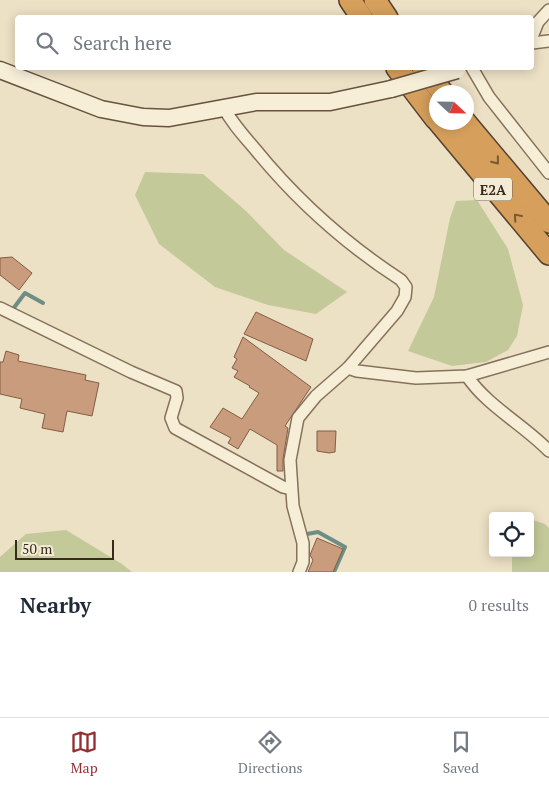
<!DOCTYPE html>
<style>
:root{--surface:#fff;--page:#f6f6f7;--text:#1f2937;--muted:#747a83;--line:#e0e1e3;--accent:#923031}
body{margin:0;font-family:"PT Serif",serif;background:var(--page);color:var(--text)}
.controls{position:absolute;right:15px;bottom:15px;display:grid;overflow:hidden;border-radius:5px;box-shadow:0 2px 12px #0003}
.controls button{width:45px;height:45px;display:grid;place-items:center;padding:0;border:0;border-bottom:1px solid var(--line);background:var(--surface);color:var(--text);font:25px sans-serif}
.compass{position:absolute;left:429px;top:85px;width:45px;height:45px;border-radius:50%;background:var(--surface);box-shadow:0 2px 12px #0003;rotate:112deg}
.scale{position:absolute;left:15px;bottom:12px;width:99px;box-sizing:border-box;padding-left:5px;border:2px solid #372b1f;border-top:0;font-size:14px;line-height:18px;white-space:nowrap;color:#372b1f;-webkit-text-stroke:4px #f4ebd5;paint-order:stroke}
.list{margin:0;padding:0;list-style:none}
h2{display:flex;justify-content:space-between;align-items:center;height:65px;margin:0;padding:0 20px;font-size:21px}
h2 small{font-size:16px;font-weight:400;color:var(--muted)}
.icon{flex:none;width:28px;height:28px;fill:none;stroke:currentColor;stroke-width:2;stroke-linecap:round;stroke-linejoin:round}
.map{position:relative;flex:none;width:549px;height:572px;overflow:hidden}
.search{position:absolute;background:var(--surface);box-shadow:0 2px 12px #0003;left:15px;right:15px;top:15px;height:55px;display:flex;align-items:center;gap:12px;box-sizing:border-box;padding:0 18px;border-radius:5px;color:var(--muted);font-size:19px}
.sheet{height:145px;background:var(--surface)}
nav{display:flex;justify-content:space-around;align-items:center;box-sizing:border-box;height:70px;border-top:1px solid var(--line);background:var(--surface);font-size:14px;color:var(--muted)}
nav a{display:grid;justify-items:center;gap:2px}
nav .on{color:var(--accent)}
.map>svg:first-child{display:block}
</style>
<div class="map">
<svg width="549" height="572" viewBox="0 0 549 572">
<rect width="100%" height="100%" fill="#ece0c5"/>
<g fill="#c4c99a">
<polygon points="145,172 203,174 246,211 284,250 347,292 316,314 268,305 215,287 159,244 135,195"/>
<polygon points="477,200 508,249 523,305 517,336 508,350 486,362 452,366 408,351 434,297 450,218 456,201"/>
<polygon points="530,519 545,524 549,528 549,572 512,572 512,557 504,553 530,553"/>
<polygon points="66,530 122,564 132,572 0,572 0,557 26,534"/>
</g>
<g fill="none" stroke-linecap="round" stroke-linejoin="round">
<g stroke="#6e8d85" stroke-width="4">
<polyline points="13,309 25,293 43,303"/>
<polyline points="307,534 318,532 345,547 334,572"/>
</g>
</g>
<g fill="#c89c7d" stroke="#845d43">
<polygon points="12,257 32,273 19,290 0,275 0,258"/>
<polygon points="256,312 313,339 306,361 244,334"/>
<polygon points="243,337 311,387 285,426 288,428 283,459 283,471 277,471 277,445 250,429 238,449 228,443 231,438 210,427 223,408 242,419 259,393 249,387 250,386 234,377 238,371 232,368 237,359 234,357"/>
<polygon points="6,351 19,355 18,361 86,375 85,380 99,383 92,416 67,411 63,432 42,428 45,414 20,408 22,399 0,394 0,362 3,362"/>
<polygon points="317,431 336,431 335,452 329,453 317,451"/>
<polygon points="317,538 343,549 333,572 308,572 313,560 310,555"/>
</g>
<g fill="none" stroke-linecap="round" stroke-linejoin="round">
<g stroke="#86725c" stroke-width="14">
<g id="street">
<polyline points="532,37 538,22 549,10"/>
<polyline points="532,43 549,41"/>
<polyline points="472,68 489,97 549,173"/>
<path d="M223 106C231 122 243 135 255 149 298 202 344 243 401 280L406 287 405 297 397 311 348 368 316 396 298 418 290 460 293 506 303 543V562L299 572"/>
<polyline points="0,308 131,372 176,391 177,398 171,418 175,428 283,487 291,489"/>
<polyline points="348,368 357,371 416,378 467,376 549,352"/>
<path d="M467 376C487 406 524 425 549 451"/>
</g>
</g>
<g stroke="#68533f" stroke-width="19">
<polyline id="secondary" points="0,70 101,109 143,117 169,118 256,102 330,102 391,89"/>
</g>
<g stroke="#544130" stroke-width="24">
<g id="highway">
<polyline points="350,0 362,18"/>
<polyline points="375,0 387,18"/>
<polyline points="397,68 436,119"/>
<polyline points="423,68 442,92"/>
<polyline points="439,122 549,254"/>
<polyline points="465,122 549,222"/>
</g>
</g>
<use href="#street" stroke="#f7eed8" stroke-width="11"/>
<use href="#secondary" stroke="#f7eed8" stroke-width="16"/>
<use href="#highway" stroke="#d69f5b" stroke-width="21"/>
<g stroke="#68533f" stroke-width="19" stroke-linecap="butt">
<polyline id="secondary-bridge" points="391,89 457,70"/>
</g>
<use href="#secondary-bridge" stroke="#f7eed8" stroke-width="16"/>
</g>
<defs><path id="oneway-chevron" d="M-2-3.5L2.5 0L-2 3.5" fill="none" stroke-width="1.6" stroke-linecap="round" stroke-linejoin="round" transform="scale(1.25)"/></defs>
<g stroke="#775937">
<use href="#oneway-chevron" transform="translate(496 161) rotate(51)"/>
<use href="#oneway-chevron" transform="translate(517 217) rotate(-131)"/>
</g>
<g text-anchor="middle" dominant-baseline="central" stroke-width="5" stroke-linejoin="round" paint-order="stroke">
<rect fill="#f4ebd5" stroke="#706556" stroke-width="1" x="474" y="177.5" width="38" height="23" rx="4"/>
<g font-size="14" font-weight="bold" fill="#372b1f">
<text x="493" y="189">E2A</text>
</g>
</g>
</svg>
<div class="controls">
<button><svg class="icon" aria-label="locate" viewBox="0 0 24 24"><circle cx="12" cy="12" r="6"/><path d="M12 2v4M12 18v4M2 12h4M18 12h4"/></svg></button>
</div>
<svg class="compass" viewBox="-18 -18 36 36"><path d="M0-13l5 13h-10z" fill="#e53935"/><path d="M0 13l5-13h-10z" fill="#747a83"/></svg>
<div class="scale">50 m</div>
<div class="search"><svg class="icon" aria-label="search" viewBox="0 0 24 24"><circle cx="10" cy="10" r="6"/><path d="M15 15l6 6"/></svg>Search here</div>
</div>
<section class="sheet">
<h2>Nearby<small>0 results</small></h2>
<ul class="list">
</ul>
</section>
<nav>
<a class="on"><svg class="icon" aria-label="map" viewBox="0 0 24 24"><path d="M3 6l6-2 6 2 6-2v14l-6 2-6-2-6 2zM9 4v14M15 6v14"/></svg>Map</a>
<a><svg class="icon" aria-label="directions" viewBox="0 0 24 24"><path d="M12 3l9 9-9 9-9-9zM9 14v-3h6M13 9l2 2-2 2"/></svg>Directions</a>
<a><svg class="icon" aria-label="saved" viewBox="0 0 24 24"><path d="M7 4h10v16l-5-4-5 4z"/></svg>Saved</a>
</nav>
